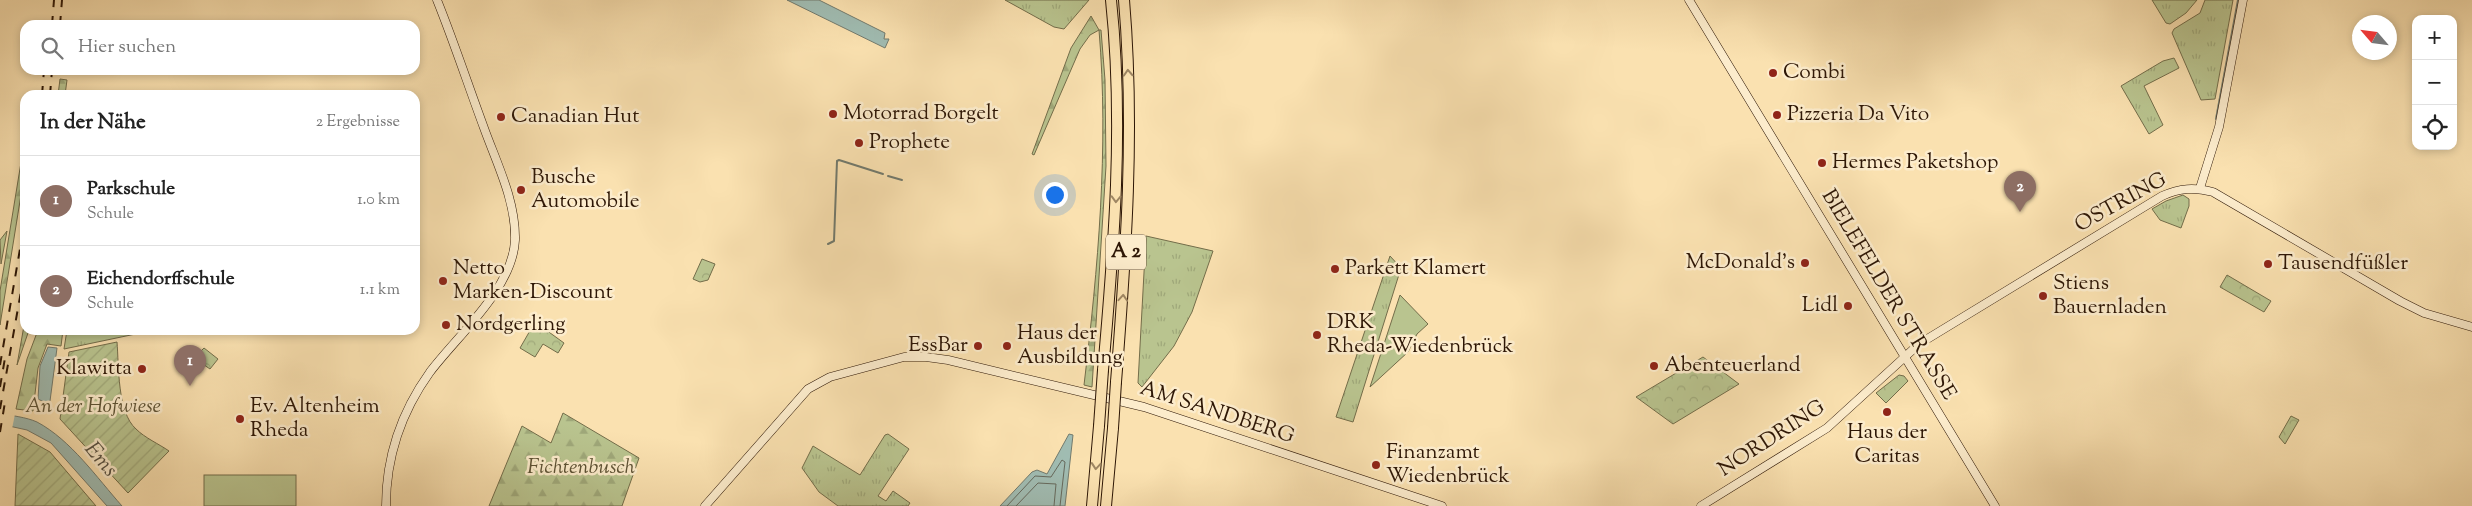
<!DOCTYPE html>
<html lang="de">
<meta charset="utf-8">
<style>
:root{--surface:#fff;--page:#f6f6f6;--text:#222;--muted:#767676;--line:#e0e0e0;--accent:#111827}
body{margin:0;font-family:"Sorts Mill Goudy",serif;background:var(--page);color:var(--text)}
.controls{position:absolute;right:15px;top:15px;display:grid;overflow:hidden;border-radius:10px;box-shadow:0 2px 8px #0003}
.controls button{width:45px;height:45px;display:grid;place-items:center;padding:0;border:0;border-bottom:1px solid var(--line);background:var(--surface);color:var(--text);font:25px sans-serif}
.compass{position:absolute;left:2352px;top:15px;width:45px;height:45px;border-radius:50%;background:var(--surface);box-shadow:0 2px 8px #0003;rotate:298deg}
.you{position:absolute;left:1054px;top:194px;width:18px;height:18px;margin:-12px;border:4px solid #fff;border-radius:50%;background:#1a73e8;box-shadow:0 0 0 8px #1a73e833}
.badge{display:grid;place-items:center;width:32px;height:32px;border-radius:50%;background:var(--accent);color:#fff;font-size:16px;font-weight:700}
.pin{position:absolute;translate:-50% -41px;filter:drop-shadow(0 1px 2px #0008)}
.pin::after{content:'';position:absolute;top:26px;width:18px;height:15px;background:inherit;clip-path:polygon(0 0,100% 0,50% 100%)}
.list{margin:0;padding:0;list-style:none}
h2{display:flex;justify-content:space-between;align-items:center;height:65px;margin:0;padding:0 20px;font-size:21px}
h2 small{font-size:16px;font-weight:400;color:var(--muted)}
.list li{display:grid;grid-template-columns:32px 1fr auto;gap:15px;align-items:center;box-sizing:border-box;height:90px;padding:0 20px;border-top:1px solid var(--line)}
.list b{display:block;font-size:19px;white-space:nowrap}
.list p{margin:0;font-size:16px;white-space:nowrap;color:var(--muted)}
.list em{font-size:16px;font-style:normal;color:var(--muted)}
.icon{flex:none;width:28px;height:28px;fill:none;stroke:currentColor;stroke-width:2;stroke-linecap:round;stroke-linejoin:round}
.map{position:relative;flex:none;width:2472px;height:506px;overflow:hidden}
.search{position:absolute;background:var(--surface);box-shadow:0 2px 8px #0003;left:20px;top:20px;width:400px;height:55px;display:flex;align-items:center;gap:12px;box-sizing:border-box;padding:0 18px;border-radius:15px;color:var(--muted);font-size:19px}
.panel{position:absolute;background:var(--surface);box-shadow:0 2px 8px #0003;left:20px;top:90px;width:400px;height:245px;border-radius:15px}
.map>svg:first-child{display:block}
</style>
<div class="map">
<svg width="2472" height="506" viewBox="0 0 2472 506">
<defs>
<pattern id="grass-tufts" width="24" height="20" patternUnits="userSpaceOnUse" patternTransform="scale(1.25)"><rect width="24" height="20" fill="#b9c48f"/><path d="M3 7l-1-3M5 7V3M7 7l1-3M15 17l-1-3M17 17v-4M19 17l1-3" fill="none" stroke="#9fa87a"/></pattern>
<pattern id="forest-firs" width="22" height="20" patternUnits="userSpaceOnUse" patternTransform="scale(1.25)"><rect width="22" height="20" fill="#b9c48f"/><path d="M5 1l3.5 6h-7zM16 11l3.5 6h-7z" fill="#9fa87a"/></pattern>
<pattern id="park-crowns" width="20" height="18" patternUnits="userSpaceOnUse" patternTransform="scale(1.25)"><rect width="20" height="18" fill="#b9c48f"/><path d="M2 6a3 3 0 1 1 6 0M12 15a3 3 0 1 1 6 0" fill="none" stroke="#9fa87a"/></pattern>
<pattern id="garden-furrows" width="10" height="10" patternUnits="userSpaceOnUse" patternTransform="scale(1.25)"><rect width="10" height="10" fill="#b9c48f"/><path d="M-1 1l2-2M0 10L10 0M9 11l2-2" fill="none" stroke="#9fa87a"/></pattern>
</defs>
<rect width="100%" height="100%" fill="#fae1b0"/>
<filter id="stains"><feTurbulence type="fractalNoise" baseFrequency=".004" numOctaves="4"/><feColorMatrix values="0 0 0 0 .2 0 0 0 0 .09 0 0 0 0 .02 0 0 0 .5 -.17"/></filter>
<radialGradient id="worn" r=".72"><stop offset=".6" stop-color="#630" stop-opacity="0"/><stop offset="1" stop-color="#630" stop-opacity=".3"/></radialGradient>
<g fill="url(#grass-tufts)" stroke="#736d4a">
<polygon points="1005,0 1089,0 1064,29 1054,27"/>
<polygon points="2152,0 2197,0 2186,13 2170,24 2166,23"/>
<polygon points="2205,0 2233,0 2215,99 2201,100 2172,33 2174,29 2200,13"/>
<polygon points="2174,58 2179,68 2144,86 2163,125 2149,134 2121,86 2163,61"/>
<polygon points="2183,195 2189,199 2189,206 2181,228 2160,220 2152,209 2166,201"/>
<polygon points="1146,236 1213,251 1192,312 1174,346 1142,387 1138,383"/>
<polygon points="1390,256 1401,268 1353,422 1336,417"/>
<polygon points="67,330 144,330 145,332 64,349"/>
<polygon points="888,434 909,449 878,496 886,501 893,491 910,503 908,506 838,506 819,492 802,468 813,446 860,475 885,435"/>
</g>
<g fill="url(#forest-firs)" stroke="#736d4a">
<path d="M1091 16 1099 30H1101L1105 80 1106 166 1092 387 1084 385C1098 268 1109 148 1099 30L1090 35 1080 49 1034 155 1032 154 1071 48Z"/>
<polygon points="60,79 67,80 65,95 58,95"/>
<polygon points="25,138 25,170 0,325 0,291"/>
<polygon points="25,320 25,330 29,330 17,365"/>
<polygon points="38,330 63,330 61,346 47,344 38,368 33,411 16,409 27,359"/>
<polygon points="563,413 639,458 622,506 489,506 522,426 551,443"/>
</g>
<g fill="url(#park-crowns)" stroke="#736d4a">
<polygon points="702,259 715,264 708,280 700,282 693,279"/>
<polygon points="2227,275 2271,301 2264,312 2220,287"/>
<polygon points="535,322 564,343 558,353 543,344 535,357 520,348"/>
<polygon points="204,348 218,359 210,369 194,358"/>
<polygon points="1703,357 1739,384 1673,424 1636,397"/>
<polygon points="1899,375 1904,376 1908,381 1886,403 1876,393"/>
<polygon points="2291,416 2299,420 2285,444 2279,437"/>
</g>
<g fill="url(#garden-furrows)" stroke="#736d4a">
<path d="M117 342C119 366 117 412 136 429 145 438 159 444 169 451L128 493 60 419 69 352Z"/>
<polygon points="18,434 50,452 96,506 15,506"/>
</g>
<g fill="#b9c48f" stroke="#736d4a">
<polygon points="7,231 1,264 0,240"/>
<polygon points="1400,295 1428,324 1417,334 1408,352 1370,387"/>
<rect x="204" y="475" width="92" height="31"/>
</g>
<g fill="#a0bcb2" stroke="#727a6d">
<polygon points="787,0 819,0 885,33 884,39 889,39 885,48"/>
<polygon points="48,347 57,348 50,401 46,403 38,399 40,366"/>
<path d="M0 413C12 416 26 417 37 422 71 440 97 478 122 506H107L51 443 27 430 0 424Z"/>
<polygon points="1069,434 1073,435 1065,506 1000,506 1032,472 1037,470 1047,474"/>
</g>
<polygon fill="#fae1b0" points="0,411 15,414 12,429 0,427"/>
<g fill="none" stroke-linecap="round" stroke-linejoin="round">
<g stroke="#66695c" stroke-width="1">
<polyline points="1007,506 1035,476 1051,477 1062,460 1065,462 1060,506"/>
<polyline points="1016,506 1038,483 1056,484 1054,506"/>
</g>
<g stroke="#727a6d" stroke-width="2">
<polyline points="2216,119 2238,0"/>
<polyline points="888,176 902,180"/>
<polyline points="828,244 834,241 837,161 839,160 883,174"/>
</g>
<g stroke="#2d1605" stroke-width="9">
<g id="secondary">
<polyline points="1689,0 1995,506"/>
<polyline points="2200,188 2219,127 2243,0"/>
<path d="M386 506C386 457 402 411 430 372 458 335 513 288 515 240 516 201 497 164 484 128 468 85 454 42 437 0"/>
<polyline points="705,506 808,389 830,377 904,357 926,357 948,360 1144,407 1442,506"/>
<path d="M1701 506 1827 428 1919 344 2162 196C2180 188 2194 187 2213 192L2400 301 2424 313 2472 327"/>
</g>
</g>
<g stroke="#2d1605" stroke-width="12">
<g id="highway">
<path d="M1103 370C1114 247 1124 123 1111 0"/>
<path d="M1116 382C1126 254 1135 128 1124 0"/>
<polyline points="1092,506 1099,426"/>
<polyline points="1106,506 1113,428"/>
</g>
</g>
<use href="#secondary" stroke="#fceccc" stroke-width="8"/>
<use href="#highway" stroke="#fae1b0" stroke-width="10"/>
<g stroke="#2d1605" stroke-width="2" stroke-dasharray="9 9" stroke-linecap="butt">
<polyline points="52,25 54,0"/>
<polyline points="60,25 62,0"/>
<polyline points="42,95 44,70"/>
<polyline points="50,95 52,70"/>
<polyline points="0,365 25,220"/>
<polyline points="0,387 5,358"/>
<polyline points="0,409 25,269"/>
<polyline points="0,432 5,402"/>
</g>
<g stroke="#2d1605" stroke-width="12" stroke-linecap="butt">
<g id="highway-bridge">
<polyline points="1099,426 1103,370"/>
<polyline points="1113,428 1116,382"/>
</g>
</g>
<use href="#highway-bridge" stroke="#fae1b0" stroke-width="10"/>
</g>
<defs><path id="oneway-chevron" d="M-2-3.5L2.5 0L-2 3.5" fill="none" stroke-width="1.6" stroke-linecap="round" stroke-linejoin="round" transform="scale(1.25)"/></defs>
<g stroke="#9e8663">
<use href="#oneway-chevron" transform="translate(1128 73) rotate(-93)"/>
<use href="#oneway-chevron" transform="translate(1116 199) rotate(92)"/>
<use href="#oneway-chevron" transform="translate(1123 298) rotate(-86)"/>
<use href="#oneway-chevron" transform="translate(1096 466) rotate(95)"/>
</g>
<g fill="#8f2418" stroke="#fceccc" stroke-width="2">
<circle cx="1773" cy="73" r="5"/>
<circle cx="833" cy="114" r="5"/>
<circle cx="1777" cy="115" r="5"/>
<circle cx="501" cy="117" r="5"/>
<circle cx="859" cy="143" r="5"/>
<circle cx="1822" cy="163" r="5"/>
<circle cx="521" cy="190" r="5"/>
<circle cx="1805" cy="263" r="5"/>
<circle cx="2268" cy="264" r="5"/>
<circle cx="1335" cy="269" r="5"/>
<circle cx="443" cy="281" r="5"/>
<circle cx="2043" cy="296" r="5"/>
<circle cx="1848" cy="306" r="5"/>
<circle cx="446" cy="325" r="5"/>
<circle cx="1317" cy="335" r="5"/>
<circle cx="978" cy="346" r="5"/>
<circle cx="1007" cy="346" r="5"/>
<circle cx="1654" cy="366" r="5"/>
<circle cx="142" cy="369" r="5"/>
<circle cx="1887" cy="412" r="5"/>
<circle cx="240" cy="419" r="5"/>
<circle cx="1376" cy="465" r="5"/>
</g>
<g text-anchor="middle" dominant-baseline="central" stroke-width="5" stroke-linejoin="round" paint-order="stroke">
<rect fill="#fceccc" stroke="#6b5641" stroke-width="1" x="1106" y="234.5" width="40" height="35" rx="4"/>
<g font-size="20" font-weight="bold" fill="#2d1605">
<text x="1126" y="252">A 2</text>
</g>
<g font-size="21" fill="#2d1605" stroke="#fceccc" text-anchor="start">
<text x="1783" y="73">Combi</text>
<text x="843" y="114">Motorrad Borgelt</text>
<text x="1787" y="115">Pizzeria Da Vito</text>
<text x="511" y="117">Canadian Hut</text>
<text x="869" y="143">Prophete</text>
<text x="1832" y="163">Hermes Paketshop</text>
<text x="531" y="178">Busche<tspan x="531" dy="24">Automobile</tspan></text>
<text x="1795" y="263" text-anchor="end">McDonald's</text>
<text x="2278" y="264">Tausendfüßler</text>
<text x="453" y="269">Netto<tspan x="453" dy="24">Marken-Discount</tspan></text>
<text x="1345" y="269">Parkett Klamert</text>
<text x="2053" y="284">Stiens<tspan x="2053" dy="24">Bauernladen</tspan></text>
<text x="1838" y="306" text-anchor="end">Lidl</text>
<text x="1327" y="323">DRK<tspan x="1327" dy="24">Rheda-Wiedenbrück</tspan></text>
<text x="456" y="325">Nordgerling</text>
<text x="1017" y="334">Haus der<tspan x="1017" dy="24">Ausbildung</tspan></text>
<text x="968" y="346" text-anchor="end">EssBar</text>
<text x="1664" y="366">Abenteuerland</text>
<text x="132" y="369" text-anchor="end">Klawitta</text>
<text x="250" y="407">Ev. Altenheim<tspan x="250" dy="24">Rheda</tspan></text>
<text x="1887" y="433" text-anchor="middle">Haus der<tspan x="1887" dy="24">Caritas</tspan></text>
<text x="1386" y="453">Finanzamt<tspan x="1386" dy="24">Wiedenbrück</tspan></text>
</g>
<g font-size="21" fill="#2d1605" stroke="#fceccc">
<text transform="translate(2121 203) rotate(-29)">OSTRING</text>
<text transform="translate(1888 295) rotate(59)">BIELEFELDER STRASSE</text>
<text transform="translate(1217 413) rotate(18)">AM SANDBERG</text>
<text transform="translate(1772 439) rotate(-33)">NORDRING</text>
</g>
<g font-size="21" font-style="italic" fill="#5e5335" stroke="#fceccc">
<text x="93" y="407">An der Hofwiese</text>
<text x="581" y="468">Fichtenbusch</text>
</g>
<g font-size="22" font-style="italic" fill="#555042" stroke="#fceccc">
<text transform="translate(100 460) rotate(50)">Ems</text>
</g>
</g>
<rect width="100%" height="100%" filter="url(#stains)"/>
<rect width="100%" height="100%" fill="url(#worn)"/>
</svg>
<div class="controls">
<button>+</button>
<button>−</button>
<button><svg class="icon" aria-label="locate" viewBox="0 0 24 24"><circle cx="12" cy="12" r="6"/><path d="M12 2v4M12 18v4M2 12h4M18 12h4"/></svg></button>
</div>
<svg class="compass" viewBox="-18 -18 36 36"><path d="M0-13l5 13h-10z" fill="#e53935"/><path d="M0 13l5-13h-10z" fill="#767676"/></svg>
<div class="you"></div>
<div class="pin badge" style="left:190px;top:386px;background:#8d6e63">1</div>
<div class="pin badge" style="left:2020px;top:212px;background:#8d6e63">2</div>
<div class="search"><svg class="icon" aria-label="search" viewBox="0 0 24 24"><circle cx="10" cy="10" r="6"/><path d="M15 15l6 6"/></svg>Hier suchen</div>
<section class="panel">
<h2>In der Nähe<small>2 Ergebnisse</small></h2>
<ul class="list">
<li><span class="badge" style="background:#8d6e63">1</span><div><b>Parkschule</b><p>Schule</p></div><em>1.0 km</em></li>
<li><span class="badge" style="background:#8d6e63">2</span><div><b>Eichendorffschule</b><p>Schule</p></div><em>1.1 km</em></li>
</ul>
</section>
</div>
